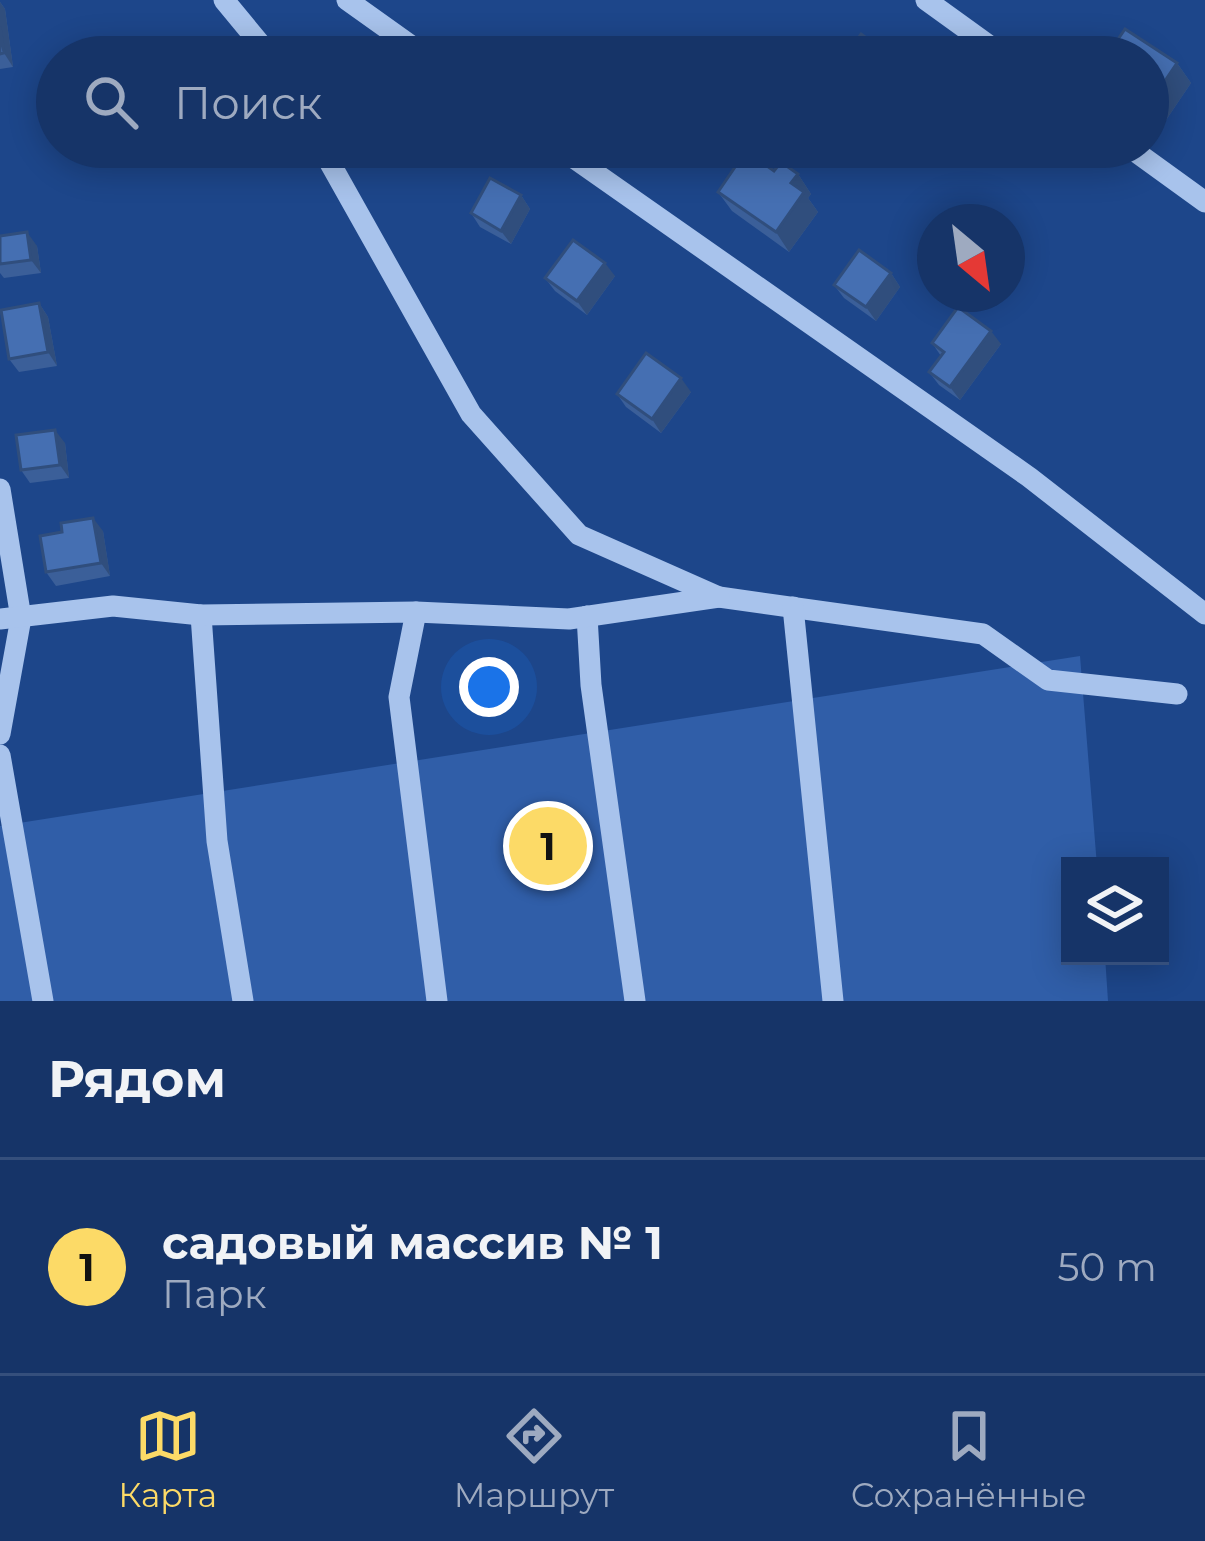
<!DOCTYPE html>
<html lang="ru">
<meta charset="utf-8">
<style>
:root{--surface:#163468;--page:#233f71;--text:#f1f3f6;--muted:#9eaac0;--line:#354f7c;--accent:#fcda67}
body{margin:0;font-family:Montserrat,sans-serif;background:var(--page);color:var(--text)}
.controls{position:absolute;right:36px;bottom:36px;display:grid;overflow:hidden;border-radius:0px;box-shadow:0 6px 30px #0003}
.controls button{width:108px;height:108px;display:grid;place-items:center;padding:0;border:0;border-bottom:3px solid var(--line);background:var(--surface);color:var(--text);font:60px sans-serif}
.compass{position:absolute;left:917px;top:204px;width:108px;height:108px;border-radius:50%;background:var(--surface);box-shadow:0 6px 30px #0003;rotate:151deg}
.you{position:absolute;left:489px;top:687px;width:42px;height:42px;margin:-30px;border:9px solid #fff;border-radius:50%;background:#1a73e8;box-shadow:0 0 0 18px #1a73e833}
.badge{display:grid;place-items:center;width:78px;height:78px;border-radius:50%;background:var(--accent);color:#111;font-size:39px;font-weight:700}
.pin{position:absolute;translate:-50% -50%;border:6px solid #fff;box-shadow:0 3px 12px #0006}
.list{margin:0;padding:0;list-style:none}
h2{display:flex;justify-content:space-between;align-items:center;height:156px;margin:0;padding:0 48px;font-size:51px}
h2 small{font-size:39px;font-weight:400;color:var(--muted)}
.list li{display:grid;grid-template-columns:78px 1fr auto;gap:36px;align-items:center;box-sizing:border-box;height:216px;padding:0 48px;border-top:3px solid var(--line)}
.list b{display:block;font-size:45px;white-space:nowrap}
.list p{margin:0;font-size:39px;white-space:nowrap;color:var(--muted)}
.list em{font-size:39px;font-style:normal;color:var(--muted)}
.icon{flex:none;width:66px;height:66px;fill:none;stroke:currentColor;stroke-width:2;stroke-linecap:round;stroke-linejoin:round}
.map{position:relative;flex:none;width:1205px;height:1001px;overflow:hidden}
.search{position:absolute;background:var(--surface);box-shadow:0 6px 30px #0003;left:36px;right:36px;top:36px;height:132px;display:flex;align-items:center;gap:30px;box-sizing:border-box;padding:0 42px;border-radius:66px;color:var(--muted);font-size:45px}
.sheet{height:372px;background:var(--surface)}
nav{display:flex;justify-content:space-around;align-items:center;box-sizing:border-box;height:168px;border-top:3px solid var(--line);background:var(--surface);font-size:33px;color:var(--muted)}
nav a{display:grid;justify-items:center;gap:6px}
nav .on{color:var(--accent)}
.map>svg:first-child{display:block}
</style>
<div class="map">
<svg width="1205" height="1001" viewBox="0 0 1205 1001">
<rect width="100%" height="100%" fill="#1d468a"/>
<polygon fill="#305ea8" points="1080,656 1097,866 1070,866 1070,956 1105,956 1108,1001 0,1001 0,826"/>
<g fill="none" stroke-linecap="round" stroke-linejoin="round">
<g stroke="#a8c3ec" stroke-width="21">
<polyline points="224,0 271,57"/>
<polyline points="347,0 427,57"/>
<polyline points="926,0 1005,57"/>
<polyline points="558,147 1029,477 1205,614"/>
<polyline points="1129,147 1205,202"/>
<polyline points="0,489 21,618 0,734"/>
<polyline points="719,597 983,634 1048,680 1177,694"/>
<polyline points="793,607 833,1001"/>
<polyline points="416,612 399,697 437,1001"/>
<polyline points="201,615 217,841 243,1001"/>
<polyline points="587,616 591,685 635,1001"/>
<polyline points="0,619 113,606 201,615 416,612 569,619 719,597 579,535 471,414 321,147"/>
<polyline points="0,755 43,1001"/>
</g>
</g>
<g fill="#3b5f99">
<polygon points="0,2 5,9 13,67 0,69"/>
<polygon points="1148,57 1177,63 1191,83 1164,123 1148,113"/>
<polygon points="774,171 798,174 811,194 808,198 818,212 789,252 732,211 718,192"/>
<polygon points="521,195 530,209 511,244 480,227 471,213"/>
<polygon points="0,236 37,246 41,273 4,278 0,273"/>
<polygon points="891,273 900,287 876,321 844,298 834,285"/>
<polygon points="615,276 587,315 555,291 545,278"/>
<polygon points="39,303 48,317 57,366 19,372 9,359"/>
<polygon points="932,343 1001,344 960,400 939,385 929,372 941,356"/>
<polygon points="691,392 661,433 626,407 617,394"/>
<polygon points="65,443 69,478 30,483 21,470"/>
<polygon points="103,531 110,576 56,586 46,572"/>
</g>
<g fill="#304e7d">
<polygon points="0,2 5,9 13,67 4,53 0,27"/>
<polygon points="1177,63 1191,83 1164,123 1150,103"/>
<polygon points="798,174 811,194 808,198 818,212 789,252 776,232 791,183"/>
<polygon points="521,195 530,209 511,244 501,231"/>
<polygon points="27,232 37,246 41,273 31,260"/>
<polygon points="605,263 615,276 587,315 577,301"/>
<polygon points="891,273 900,287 876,321 866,307"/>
<polygon points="39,303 48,317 57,366 48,352"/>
<polygon points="991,331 1001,344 960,400 950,387"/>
<polygon points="681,378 691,392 661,433 652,419"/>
<polygon points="55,430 65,443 69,478 60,465"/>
<polygon points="93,518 103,531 110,576 101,563"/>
</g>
<g fill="#456fb2" stroke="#304e7d" stroke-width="3">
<polygon points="0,27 4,53 0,54"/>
<polygon points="1125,29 1177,63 1150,103 1148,102 1148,57 1106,57"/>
<polygon points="861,34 892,57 853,57 854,55 849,51"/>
<polygon points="746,151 774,171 781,162 798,174 791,183 804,192 776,232 718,192"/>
<polygon points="490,178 521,195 501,231 471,213"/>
<polygon points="27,232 31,260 0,264 0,236"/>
<polygon points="573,240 605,263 577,301 545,278"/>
<polygon points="859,250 891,273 866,307 834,285"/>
<polygon points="39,303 48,352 9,359 1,310"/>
<polygon points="958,307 991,331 950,387 929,372 944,352 932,343"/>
<polygon points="646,353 681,378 652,419 617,394"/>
<polygon points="55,430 60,465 21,470 16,435"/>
<polygon points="93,518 101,563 46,572 40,536 62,532 61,523"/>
</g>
</svg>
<div class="controls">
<button><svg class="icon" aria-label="layers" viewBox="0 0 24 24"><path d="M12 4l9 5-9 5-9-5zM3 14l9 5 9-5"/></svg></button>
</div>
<svg class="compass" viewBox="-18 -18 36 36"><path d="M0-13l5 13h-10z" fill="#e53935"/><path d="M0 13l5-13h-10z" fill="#9eaac0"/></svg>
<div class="you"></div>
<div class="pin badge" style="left:548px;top:846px">1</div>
<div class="search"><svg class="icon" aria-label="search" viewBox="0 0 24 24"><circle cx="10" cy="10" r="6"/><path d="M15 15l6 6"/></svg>Поиск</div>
</div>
<section class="sheet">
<h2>Рядом<small></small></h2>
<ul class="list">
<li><span class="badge">1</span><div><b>садовый массив № 1</b><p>Парк</p></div><em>50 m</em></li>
</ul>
</section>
<nav>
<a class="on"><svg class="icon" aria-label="map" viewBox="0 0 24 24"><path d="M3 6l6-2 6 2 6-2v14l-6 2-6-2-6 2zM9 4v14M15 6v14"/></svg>Карта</a>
<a><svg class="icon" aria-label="directions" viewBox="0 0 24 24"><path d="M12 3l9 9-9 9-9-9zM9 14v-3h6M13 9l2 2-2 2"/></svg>Маршрут</a>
<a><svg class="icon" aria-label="saved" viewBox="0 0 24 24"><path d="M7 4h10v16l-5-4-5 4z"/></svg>Сохранённые</a>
</nav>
